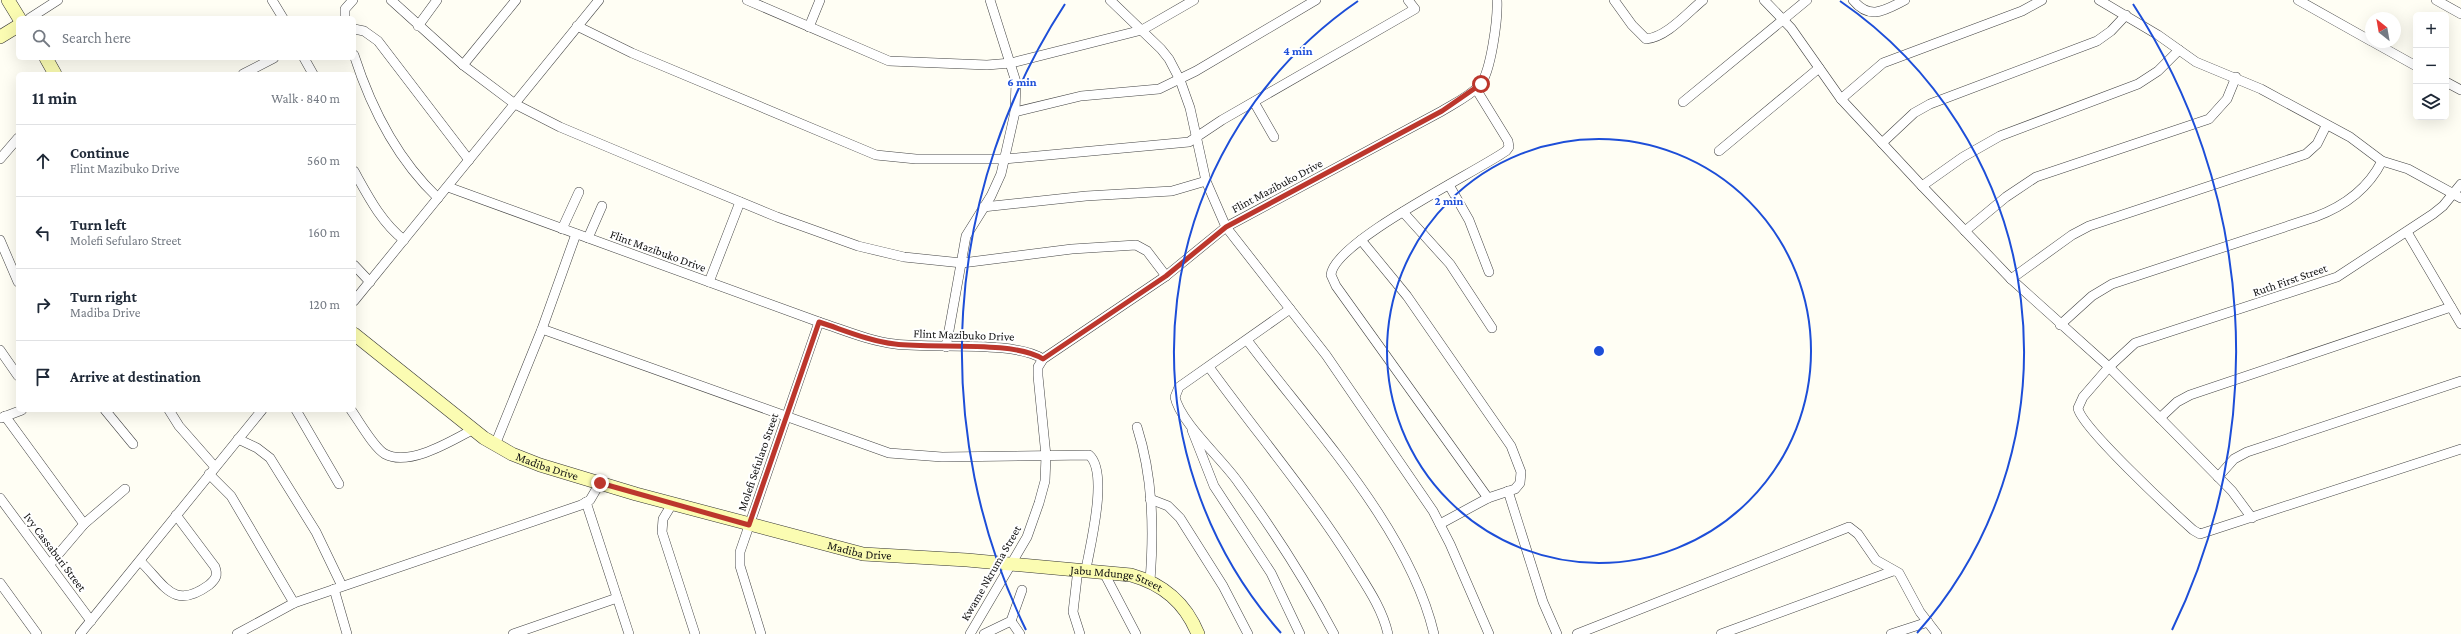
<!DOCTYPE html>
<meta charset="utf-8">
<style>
:root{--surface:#fff;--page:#f6f6f7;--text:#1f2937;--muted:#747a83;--line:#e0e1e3}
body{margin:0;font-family:"Crimson Pro",serif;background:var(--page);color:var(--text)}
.controls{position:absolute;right:12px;top:12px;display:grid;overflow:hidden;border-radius:6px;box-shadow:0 4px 16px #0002}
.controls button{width:36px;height:36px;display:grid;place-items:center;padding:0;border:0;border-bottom:1px solid var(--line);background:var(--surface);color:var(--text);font:20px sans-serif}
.compass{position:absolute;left:2365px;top:12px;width:36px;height:36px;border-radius:50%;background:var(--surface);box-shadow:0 4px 16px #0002;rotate:329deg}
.stop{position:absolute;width:12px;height:12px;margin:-9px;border:3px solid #bc362c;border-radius:50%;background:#fff}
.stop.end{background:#bc362c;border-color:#fff;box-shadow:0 1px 4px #0008}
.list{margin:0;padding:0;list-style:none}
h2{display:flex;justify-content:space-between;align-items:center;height:52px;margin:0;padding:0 16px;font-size:17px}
h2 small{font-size:13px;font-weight:400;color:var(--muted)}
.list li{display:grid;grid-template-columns:26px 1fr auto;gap:12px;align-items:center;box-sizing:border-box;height:72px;padding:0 16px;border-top:1px solid var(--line)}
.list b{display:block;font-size:15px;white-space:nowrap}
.list p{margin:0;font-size:13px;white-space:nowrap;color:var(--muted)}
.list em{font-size:13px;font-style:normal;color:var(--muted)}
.icon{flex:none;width:22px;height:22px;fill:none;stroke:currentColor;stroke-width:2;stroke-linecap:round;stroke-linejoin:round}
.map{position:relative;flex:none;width:2461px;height:634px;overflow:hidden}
.search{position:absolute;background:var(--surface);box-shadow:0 4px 16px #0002;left:16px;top:16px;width:340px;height:44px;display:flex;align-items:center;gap:10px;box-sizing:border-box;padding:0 14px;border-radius:6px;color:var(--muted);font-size:15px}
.panel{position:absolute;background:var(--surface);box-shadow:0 4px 16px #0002;left:16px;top:72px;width:340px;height:340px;border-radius:6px}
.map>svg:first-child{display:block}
</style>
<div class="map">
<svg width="2461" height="634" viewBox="0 0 2461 634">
<rect width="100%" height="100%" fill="#fffef4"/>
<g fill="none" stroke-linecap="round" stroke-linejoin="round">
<g stroke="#434343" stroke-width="10">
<g id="street">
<polyline points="272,0 283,18"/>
<polyline points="391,0 463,65 515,104 560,127 634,158 777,217 858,246 904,257 962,263 1072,249 1136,245 1147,251 1166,276"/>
<polyline points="747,0 889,61 987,65 1011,63 1142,30 1194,0"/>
<polyline points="1110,0 1161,49 1169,59 1180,80 1190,108 1206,181 1226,227 1326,355 1433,511 1450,544 1489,634"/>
<path d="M1614 0 1632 25 1646 39C1667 37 1687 13 1703 0"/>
<polyline points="1764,0 1791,28 1841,99 1922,186 2011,279 2109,367 2160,418 2232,491 2252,518"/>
<path d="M1853 0C1870 21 1885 10 1905 0"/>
<polyline points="2099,0 2158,35 2196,62 2261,89 2350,137 2382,161 2408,169 2461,198"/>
<polyline points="2298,0 2371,41"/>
<polyline points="2436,0 2461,14"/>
<polyline points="30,18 58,0"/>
<polyline points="345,18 345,9 353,0"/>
<polyline points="418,26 437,0"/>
<polyline points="577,26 632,53 876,155 916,159 1004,159 1189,142 1222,120 1415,9 1408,0"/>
<polyline points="809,27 820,0"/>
<polyline points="354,29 364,31 378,41 469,160"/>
<polyline points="2373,42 2416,66"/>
<path d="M354 55C371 108 397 159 438 198"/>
<polyline points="304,58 313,74"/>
<polyline points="463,65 516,0"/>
<polyline points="243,74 274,58"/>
<polyline points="2446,82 2461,90"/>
<path d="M1476 89 1508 141 1509 147 1506 151C1476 172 1333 242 1331 275L1336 286 1488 498"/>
<polyline points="1841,99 1883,63 2022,11 2042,0"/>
<polyline points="1254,102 1274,137"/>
<polyline points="1683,102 1807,0"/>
<polyline points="1015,112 1081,96 1159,89 1196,71 1316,0"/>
<polyline points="1882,143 1914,113 1930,104 2097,41 2111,31 2126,15"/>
<polyline points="1719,151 1819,68"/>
<polyline points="0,159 18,138"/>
<path d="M354 171C368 196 381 222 404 240"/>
<path d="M2461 184 2443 206 2433 214 2337 277 2135 343 2109 367 2083 397 2078 408C2080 426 2173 512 2193 530L2200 534 2461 449"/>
<polyline points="1449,185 1469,220 1489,272"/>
<polyline points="1922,186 1963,157 2000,136 2138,84 2158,71 2179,50"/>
<path d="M448 187 819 322C844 330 869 341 895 344 934 349 1014 340 1043 359L1166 276 1226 227 1442 111C1455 103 1470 96 1480 85 1491 72 1498 18 1497 0"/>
<polyline points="983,207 1086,196 1172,191 1206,181"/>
<polyline points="1403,212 1450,264 1492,328"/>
<polyline points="562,229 579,192"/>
<polyline points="1965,231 2006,197 2036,177 2209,119 2227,99 2236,77"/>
<polyline points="2407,232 2461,324"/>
<polyline points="588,238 602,206"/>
<polyline points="0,240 18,282"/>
<polyline points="1361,240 1407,296 1511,446 1521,472 1520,483 1515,489 1488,498 1440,524"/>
<polyline points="354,265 370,282"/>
<polyline points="2011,279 2072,235 2089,226 2306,154 2317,144 2326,126"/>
<polyline points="709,282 740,202"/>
<polyline points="354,301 599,0"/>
<path d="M1290 309 1179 387 1175 397C1180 422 1222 459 1238 482 1274 531 1306 581 1334 634"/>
<path d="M2060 325 2092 296 2112 284 2315 217C2345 206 2368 189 2382 161"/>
<path d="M542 329 889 453 942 457 1089 455C1109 472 1090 546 1086 569"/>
<path d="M1247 340C1312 427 1409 528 1434 634"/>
<polyline points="946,347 966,236 991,196 1001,174 1015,112 1016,82 990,0"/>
<polyline points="0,350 18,376"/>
<path d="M1209 367C1256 432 1308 493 1351 561 1365 584 1382 607 1388 634"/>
<polyline points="105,410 133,444"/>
<polyline points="169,410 179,426 215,467"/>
<polyline points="296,410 339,484"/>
<path d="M351 410C359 421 374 448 385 454 409 467 451 441 472 430"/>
<polyline points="5,416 84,524"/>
<polyline points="1,418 22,410"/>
<polyline points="2160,418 2177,402 2190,395 2451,307"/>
<path d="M1137 427C1153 477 1154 529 1150 581"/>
<polyline points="1192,430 1214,486 1271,573 1300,634"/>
<polyline points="238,439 257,448 270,458 316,532 342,586"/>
<polyline points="495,445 542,329 576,234"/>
<polyline points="209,474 231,496 294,603"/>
<polyline points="2218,477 2234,459 2247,452 2461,381"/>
<polyline points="1508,491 1543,602 1557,634"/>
<polyline points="0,498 91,621"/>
<polyline points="1150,499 1168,506 1180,518 1223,586 1248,634"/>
<polyline points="586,502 629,634"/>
<polyline points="672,504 663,519 662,532 695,634"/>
<path d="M140 561C165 585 173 611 209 585 216 579 218 575 215 567L176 515"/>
<polyline points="50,564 84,524 125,489"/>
<polyline points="1078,569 1073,612 1080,634"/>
<polyline points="1103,571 1136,634"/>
<polyline points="0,583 37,634"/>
<polyline points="334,589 347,634"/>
<polyline points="1011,621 1020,634"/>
<polyline points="80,634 262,410"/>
<polyline points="237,634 294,603 581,505 590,500 600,483"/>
<polyline points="513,634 617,598"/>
<polyline points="761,634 740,566 740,552 819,322"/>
<polyline points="970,634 1027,537 1039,503 1045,481 1046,456 1038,376 1038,367 1043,359"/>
<polyline points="984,634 1011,621 1022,590"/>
<polyline points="1577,634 1849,527 1858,534 1876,560 1899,573 1920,612 1937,634"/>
<polyline points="1721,634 1893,571"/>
<polyline points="1891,634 1928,622"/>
</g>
</g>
<g stroke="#323232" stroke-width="14">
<g id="secondary">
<polyline points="8,0 19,18"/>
<polyline points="0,37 18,26"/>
<polyline points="46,58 55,74"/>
<path id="s1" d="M354 334 484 438 512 454 540 465 636 494 863 554 967 560 1131 575C1163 584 1185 602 1198 634"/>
</g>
</g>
<use href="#street" stroke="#fff" stroke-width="9"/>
<use href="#secondary" stroke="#fbfcb2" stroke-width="13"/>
</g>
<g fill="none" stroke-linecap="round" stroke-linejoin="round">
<path stroke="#bc362c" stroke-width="5" d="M600 483 749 525 819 322C844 330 869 341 895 344 934 349 1013 340 1043 359L1166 276 1226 227 1442 111 1481 84"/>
</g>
<g fill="none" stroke="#1d4ed8" stroke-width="2">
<circle cx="1599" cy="351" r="212"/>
<path d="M1281 633A425 425 0 0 1 1358 1M1840 1A425 425 0 0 1 1917 633"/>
<path d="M1026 630A637 637 0 0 1 1065 4M2133 4A637 637 0 0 1 2172 630"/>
</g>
<g text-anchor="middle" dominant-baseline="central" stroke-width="4" stroke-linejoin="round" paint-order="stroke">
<g font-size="12" fill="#101010" stroke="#fff">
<text transform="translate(1277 186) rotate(-28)">Flint Mazibuko Drive</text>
<text transform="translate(658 251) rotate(20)">Flint Mazibuko Drive</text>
<text transform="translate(2290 280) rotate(-19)">Ruth First Street</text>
<text transform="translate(964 335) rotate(2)">Flint Mazibuko Drive</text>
<text transform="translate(758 462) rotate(-71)">Molefi Sefularo Street</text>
<text stroke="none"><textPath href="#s1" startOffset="236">Madiba Drive</textPath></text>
<text stroke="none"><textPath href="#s1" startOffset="560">Madiba Drive</textPath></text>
<text transform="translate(55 552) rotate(53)">Ivy Cassaburi Street</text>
<text transform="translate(991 573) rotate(-60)">Kwame Nkruma Street</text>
<text stroke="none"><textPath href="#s1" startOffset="819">Jabu Mdunge Street</textPath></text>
</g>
</g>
<circle cx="1599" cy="351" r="6" fill="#1d4ed8" stroke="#fff" stroke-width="2"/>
<g font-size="12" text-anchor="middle" font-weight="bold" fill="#1d4ed8" stroke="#fff" stroke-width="4" stroke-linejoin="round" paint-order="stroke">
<text x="1298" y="55">4 min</text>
<text x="1022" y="86">6 min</text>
<text x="1449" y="205">2 min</text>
</g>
</svg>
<div class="controls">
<button>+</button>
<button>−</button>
<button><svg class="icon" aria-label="layers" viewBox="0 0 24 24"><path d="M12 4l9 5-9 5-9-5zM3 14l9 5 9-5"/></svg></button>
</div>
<svg class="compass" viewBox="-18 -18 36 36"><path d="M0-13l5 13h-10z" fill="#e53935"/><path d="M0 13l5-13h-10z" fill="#747a83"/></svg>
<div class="stop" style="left:1481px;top:84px"></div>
<div class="stop end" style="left:600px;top:483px"></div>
<div class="search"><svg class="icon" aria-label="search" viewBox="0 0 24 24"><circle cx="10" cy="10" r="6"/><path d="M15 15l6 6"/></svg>Search here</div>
<section class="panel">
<h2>11 min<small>Walk · 840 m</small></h2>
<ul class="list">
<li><svg class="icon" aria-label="ahead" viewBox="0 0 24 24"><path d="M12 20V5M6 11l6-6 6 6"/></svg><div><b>Continue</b><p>Flint Mazibuko Drive</p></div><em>560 m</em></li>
<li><svg class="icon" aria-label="left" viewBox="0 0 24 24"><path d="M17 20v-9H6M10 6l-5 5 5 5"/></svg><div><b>Turn left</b><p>Molefi Sefularo Street</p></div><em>160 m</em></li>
<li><svg class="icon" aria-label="right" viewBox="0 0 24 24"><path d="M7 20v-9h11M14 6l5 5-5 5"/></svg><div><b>Turn right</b><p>Madiba Drive</p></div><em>120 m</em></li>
<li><svg class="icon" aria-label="arrive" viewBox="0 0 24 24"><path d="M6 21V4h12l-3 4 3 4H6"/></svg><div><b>Arrive at destination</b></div></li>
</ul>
</section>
</div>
